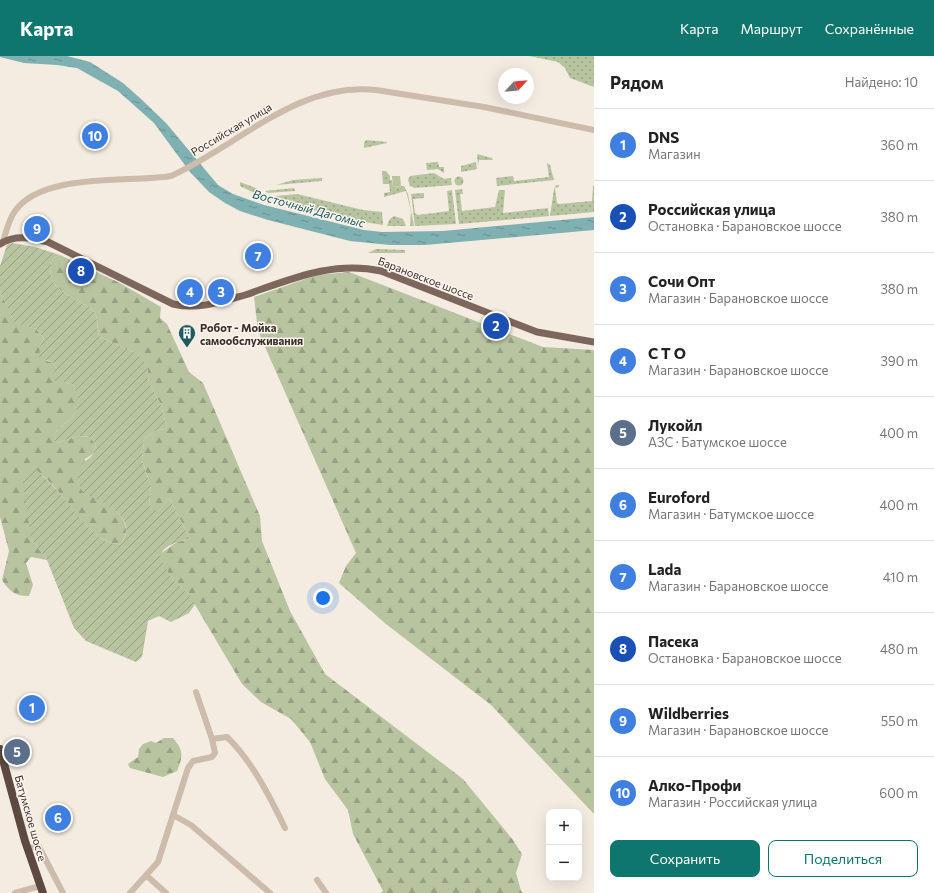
<!DOCTYPE html>
<html lang="ru">
<meta charset="utf-8">
<style>
:root{--surface:#fff;--page:#f6f6f6;--text:#222;--muted:#767676;--line:#e0e0e0;--accent:#0f766e}
body{margin:0;font-family:Commissioner,sans-serif;background:var(--page);color:var(--text)}
.controls{position:absolute;right:12px;bottom:12px;display:grid;overflow:hidden;border-radius:8px;box-shadow:0 4px 16px #0002}
.controls button{width:36px;height:36px;display:grid;place-items:center;padding:0;border:0;border-bottom:1px solid var(--line);background:var(--surface);color:var(--text);font:20px sans-serif}
.compass{position:absolute;left:498px;top:12px;width:36px;height:36px;border-radius:50%;background:var(--surface);box-shadow:0 4px 16px #0002;rotate:64deg}
.you{position:absolute;left:323px;top:542px;width:14px;height:14px;margin:-10px;border:3px solid #fff;border-radius:50%;background:#1a73e8;box-shadow:0 0 0 6px #1a73e833}
.badge{display:grid;place-items:center;width:26px;height:26px;border-radius:50%;background:var(--accent);color:#fff;font-size:13px;font-weight:700}
.pin{position:absolute;translate:-50% -50%;border:2px solid #fff;box-shadow:0 1px 4px #0006}
.list{margin:0;padding:0;list-style:none}
h2{display:flex;justify-content:space-between;align-items:center;height:52px;margin:0;padding:0 16px;font-size:17px}
h2 small{font-size:13px;font-weight:400;color:var(--muted)}
.list li{display:grid;grid-template-columns:26px 1fr auto;gap:12px;align-items:center;box-sizing:border-box;height:72px;padding:0 16px;border-top:1px solid var(--line)}
.list b{display:block;font-size:15px;white-space:nowrap}
.list p{margin:0;font-size:13px;white-space:nowrap;color:var(--muted)}
.list em{font-size:13px;font-style:normal;color:var(--muted)}
.actions{display:flex;gap:8px;padding:12px 16px}
.actions a{flex:1;padding:9px 0;border:1px solid var(--accent);border-radius:8px;text-align:center;font-size:14px;color:var(--accent)}
.actions .main{background:var(--accent);color:#fff}
.map{position:relative;flex:none;width:594px;height:837px;overflow:hidden}
header{display:flex;align-items:center;gap:24px;box-sizing:border-box;height:56px;padding:0 20px;background:var(--accent);color:#fff}
header strong{font-size:19px}
nav{display:flex;gap:22px;margin-inline-start:auto;font-size:14px}
main{display:flex}
aside{flex:1;background:var(--surface)}
.map>svg:first-child{display:block}
</style>
<header>
<strong>Карта</strong>
<nav><a>Карта</a><a>Маршрут</a><a>Сохранённые</a></nav>
</header>
<main>
<div class="map">
<svg width="594" height="837" viewBox="0 0 594 837">
<defs>
<pattern id="grass-dots" width="8" height="8" patternUnits="userSpaceOnUse"><rect width="8" height="8" fill="#b8c4a0"/><path d="M2 2h.1M6 6h.1" fill="none" stroke="#97a083" stroke-width="1.8" stroke-linecap="round"/></pattern>
<pattern id="forest-firs" width="22" height="20" patternUnits="userSpaceOnUse"><rect width="22" height="20" fill="#b8c4a0"/><path d="M5 1l3.5 6h-7zM16 11l3.5 6h-7z" fill="#97a083"/></pattern>
<pattern id="garden-furrows" width="10" height="10" patternUnits="userSpaceOnUse"><rect width="10" height="10" fill="#b8c4a0"/><path d="M-1 1l2-2M0 10L10 0M9 11l2-2" fill="none" stroke="#97a083"/></pattern>
<pattern id="water-ripples" width="26" height="14" patternUnits="userSpaceOnUse"><rect width="26" height="14" fill="#7fb0b2"/><path d="M2 4q2-2 4 0t4 0M15 11q2-2 4 0t4 0" fill="none" stroke="#699091"/></pattern>
</defs>
<rect width="100%" height="100%" fill="#f4ebe1"/>
<g fill="url(#grass-dots)">
<polygon points="529,0 594,0 594,31 570,22 565,12 558,6"/>
<polygon points="366,84 387,86 387,87 364,92 364,87"/>
<polygon points="477,98 492,102 493,104 479,104 478,109"/>
<polygon points="438,106 439,111 444,111 444,117 438,113 427,114 426,107"/>
<polygon points="476,106 477,113 461,116 461,110"/>
<polygon points="547,107 550,109 554,124 497,130 496,122 513,120 514,125 549,121"/>
<polygon points="382,115 386,115 390,120 390,124 392,124 393,131 404,130 408,138 414,170 410,170 411,155 406,135 384,141 384,137 390,136 389,128 383,128"/>
<polygon points="434,117 444,123 451,122 452,129 415,132 410,130 408,124 410,120"/>
<circle cx="459" cy="125" r="4.5"/>
<polygon points="322,122 322,125 276,129 293,124"/>
<polygon points="240,126 256,132 266,141 297,138 363,154 382,156 383,169 358,165 265,142 240,130"/>
<polygon points="556,129 559,129 559,131 555,132 557,147 559,148 592,145 593,130 594,130 594,156 550,160 554,133"/>
<polygon points="294,132 295,135 268,137 265,135"/>
<polygon points="462,133 463,138 460,138 462,155 495,151 499,134 505,134 503,157 548,152 549,160 459,168 455,134"/>
<polygon points="452,134 456,168 415,170 411,138 424,137 424,142 413,143 415,157 418,159 449,155 447,135"/>
<polygon points="394,160 403,163 406,170 387,170 389,164"/>
<polygon points="376,193 405,194 405,197 368,197"/>
</g>
<g fill="url(#forest-firs)">
<path d="M60 199 120 227 161 251 160 262 167 268 189 316 203 327 260 460 262 485 290 555 325 618 463 723 513 784 522 798 516 817 521 835 523 837H380L383 835 353 778 348 754 325 723 310 686 291 663 261 646 242 628 188 537 172 523 164 510 160 502V498L177 486 190 483 169 441 159 455H152L149 448 151 430 142 404 144 383 153 376 167 372 161 349 149 327 147 310 133 296 100 281C95 272 100 263 93 255 91 251 84 249 80 246 61 236 44 226 53 202Z"/>
<polygon points="349,216 543,291 594,294 594,758 491,649 386,568 339,527 346,510 356,497 258,275 254,241 317,219"/>
<path d="M0 235 14 266 36 273 44 282 40 290 47 305 54 307 62 326 73 329 81 347 73 360 55 377 57 387 78 380 90 381 96 389 93 398 85 403 84 437C104 446 139 462 121 488 96 490 72 451 57 434 51 426 42 419 34 413L31 483 47 504 31 501 26 507 33 529 29 540C15 540 10 536 2 524L9 495 0 461Z"/>
<path d="M164 682H173C184 695 183 700 177 715L163 721 130 712 128 708 138 701 139 693 143 688 151 685 156 687Z"/>
</g>
<path fill="url(#garden-furrows)" d="M12 187 35 191 60 199 53 202C44 226 61 236 80 246 84 249 91 251 93 255 100 263 95 273 100 281L133 296 141 302 147 310 149 327 161 349 167 372 153 376 144 383 142 404 151 430 149 448 152 454 159 455 169 441 190 483C179 485 162 489 160 502L172 523 188 537 195 548 189 557 171 566 159 560 148 565 142 601 136 606 86 585 74 572 47 504 31 483 22 422 35 412C41 419 49 425 55 432 71 448 96 491 121 488 138 464 110 450 92 441 90 440 86 439 84 437 79 432 76 420 78 414 81 406 89 404 93 398 94 396 95 392 96 389L90 381 78 380 57 387 53 384 55 377 73 360 80 347 73 329 62 326 56 327 52 319 56 313 54 307 39 301 40 290 44 282 36 273 14 267 0 235V210L7 189Z"/>
<polygon fill="#b8c4a0" points="392,120 400,120 401,130 393,131"/>
<polygon fill="url(#water-ripples)" points="0,0 67,0 90,6 123,27 141,43 166,67 218,129 233,138 264,149 364,174 382,176 443,175 594,161 594,174 425,189 390,189 350,185 268,164 240,155 225,147 209,136 190,116 154,67 118,35 77,12 57,9 24,7 0,1"/>
<g fill="none" stroke-linecap="round" stroke-linejoin="round">
<g stroke="#cdbbac" stroke-width="6">
<path d="M3 186C6 176 8 165 15 155 43 116 129 127 171 120 238 90 298 25 376 34L484 51 594 74"/>
<path d="M212 683 227 681C252 705 270 741 285 772"/>
<polyline points="173,759 191,769 270,837"/>
<polyline points="27,792 39,791 63,837"/>
<polyline points="147,820 166,837"/>
<polyline points="317,824 326,837"/>
<polyline points="15,837 40,830"/>
<polyline points="130,837 158,806 188,712 193,705 212,701 215,697 212,683 196,636"/>
</g>
<path stroke="#7d675c" stroke-width="7" d="M0 188C15 178 32 182 48 186L173 248C198 254 221 246 245 239 289 224 333 204 381 215L537 276 594 286"/>
<polyline stroke="#5c4a42" stroke-width="8" points="0,693 25,785 43,837"/>
</g>
<defs>
<g id="building-pin" transform="scale(0.9)"><path d="M0 17L-7.5 6A9.5 9.5 0 1 1 7.5 6Z" fill="#1f5a5e" stroke="#fbf5ee"/><path d="M-4-6H4V6H1V3H-1V6H-4ZM-2.5-4.3h1.7v1.8h-1.7ZM.8-4.3h1.7v1.8H.8ZM-2.5-1h1.7V.8h-1.7ZM.8-1h1.7V.8H.8Z" fill="#fff"/></g>
</defs>
<g fill-rule="evenodd">
<use href="#building-pin" x="187" y="277"/>
</g>
<g text-anchor="middle" dominant-baseline="central" stroke-width="3" stroke-linejoin="round" paint-order="stroke">
<g font-size="11" fill="#3b302b" stroke="#fbf5ee">
<text transform="translate(231 73) rotate(-31)">Российская улица</text>
<text transform="translate(426 222) rotate(21)">Барановское шоссе</text>
<text transform="translate(31 762) rotate(74)">Батумское шоссе</text>
</g>
<g font-size="11" font-weight="bold" fill="#3b302b" stroke="#fbf5ee" text-anchor="start">
<text x="200" y="271">Робот - Мойка<tspan x="200" dy="13">самообслуживания</tspan></text>
</g>
<g font-size="12" font-style="italic" fill="#1f5a5e" stroke="#fbf5ee">
<text transform="translate(309 152) rotate(15)">Восточный Дагомыс</text>
</g>
</g>
</svg>
<div class="controls">
<button>+</button>
<button>−</button>
</div>
<svg class="compass" viewBox="-18 -18 36 36"><path d="M0-13l5 13h-10z" fill="#e53935"/><path d="M0 13l5-13h-10z" fill="#767676"/></svg>
<div class="you"></div>
<div class="pin badge" style="left:32px;top:652px;background:#3f7fe0">1</div>
<div class="pin badge" style="left:496px;top:270px;background:#1a4fb4">2</div>
<div class="pin badge" style="left:221px;top:236px;background:#3f7fe0">3</div>
<div class="pin badge" style="left:190px;top:236px;background:#3f7fe0">4</div>
<div class="pin badge" style="left:17px;top:696px;background:#5c6f8a">5</div>
<div class="pin badge" style="left:58px;top:762px;background:#3f7fe0">6</div>
<div class="pin badge" style="left:258px;top:200px;background:#3f7fe0">7</div>
<div class="pin badge" style="left:81px;top:215px;background:#1a4fb4">8</div>
<div class="pin badge" style="left:37px;top:173px;background:#3f7fe0">9</div>
<div class="pin badge" style="left:95px;top:80px;background:#3f7fe0">10</div>
</div>
<aside>
<h2>Рядом<small>Найдено: 10</small></h2>
<ul class="list">
<li><span class="badge" style="background:#3f7fe0">1</span><div><b>DNS</b><p>Магазин</p></div><em>360 m</em></li>
<li><span class="badge" style="background:#1a4fb4">2</span><div><b>Российская улица</b><p>Остановка · Барановское шоссе</p></div><em>380 m</em></li>
<li><span class="badge" style="background:#3f7fe0">3</span><div><b>Сочи Опт</b><p>Магазин · Барановское шоссе</p></div><em>380 m</em></li>
<li><span class="badge" style="background:#3f7fe0">4</span><div><b>С Т О</b><p>Магазин · Барановское шоссе</p></div><em>390 m</em></li>
<li><span class="badge" style="background:#5c6f8a">5</span><div><b>Лукойл</b><p>АЗС · Батумское шоссе</p></div><em>400 m</em></li>
<li><span class="badge" style="background:#3f7fe0">6</span><div><b>Euroford</b><p>Магазин · Батумское шоссе</p></div><em>400 m</em></li>
<li><span class="badge" style="background:#3f7fe0">7</span><div><b>Lada</b><p>Магазин · Барановское шоссе</p></div><em>410 m</em></li>
<li><span class="badge" style="background:#1a4fb4">8</span><div><b>Пасека</b><p>Остановка · Барановское шоссе</p></div><em>480 m</em></li>
<li><span class="badge" style="background:#3f7fe0">9</span><div><b>Wildberries</b><p>Магазин · Барановское шоссе</p></div><em>550 m</em></li>
<li><span class="badge" style="background:#3f7fe0">10</span><div><b>Алко-Профи</b><p>Магазин · Российская улица</p></div><em>600 m</em></li>
</ul>
<div class="actions"><a class="main">Сохранить</a><a>Поделиться</a></div>
</aside>
</main>
